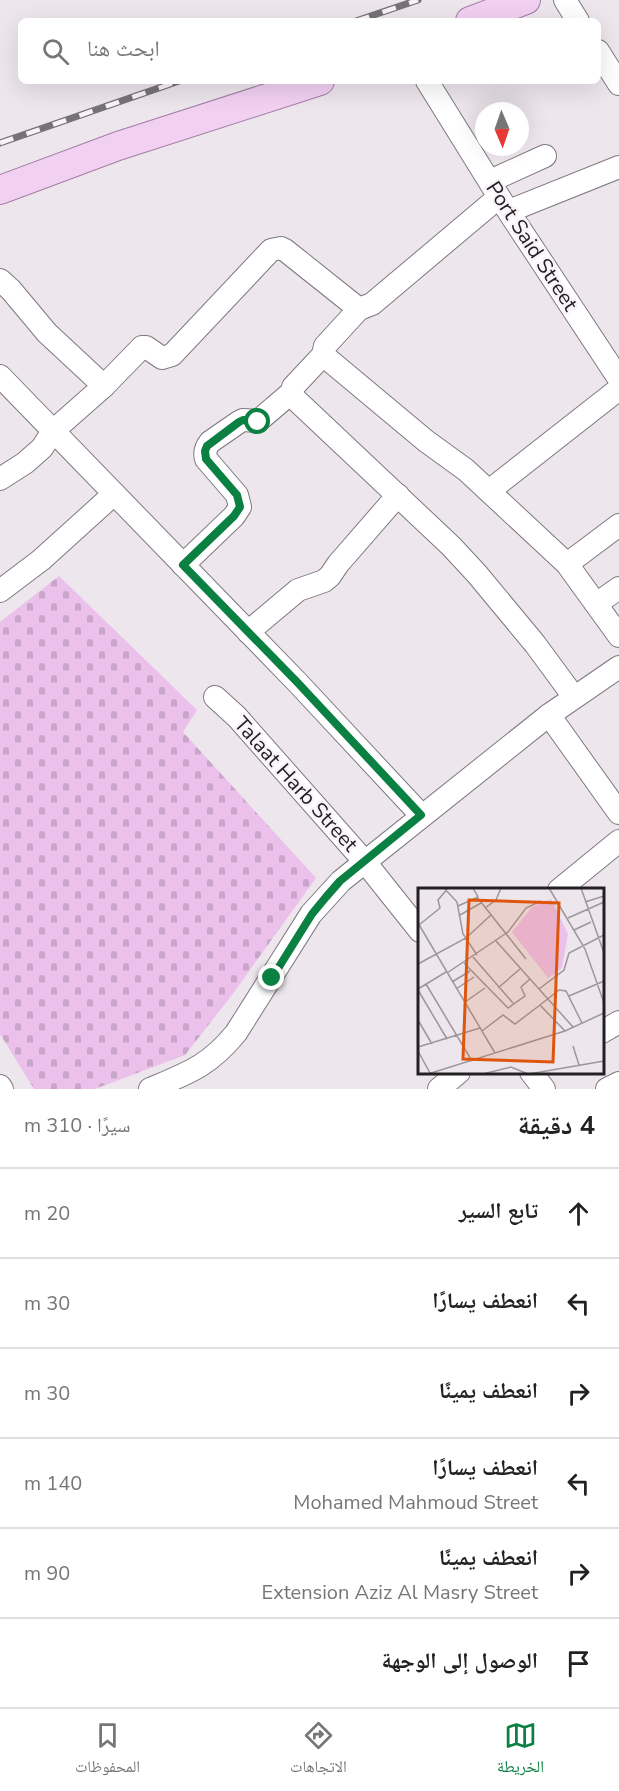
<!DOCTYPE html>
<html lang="ar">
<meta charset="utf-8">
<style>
:root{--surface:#fff;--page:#f6f6f6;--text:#222;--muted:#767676;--line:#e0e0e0;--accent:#0b8043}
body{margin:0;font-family:"Nunito Sans","Noto Naskh Arabic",sans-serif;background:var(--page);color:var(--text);direction:rtl}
.compass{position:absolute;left:475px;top:102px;width:54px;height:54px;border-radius:50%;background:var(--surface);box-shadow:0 6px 24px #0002;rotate:178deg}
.stop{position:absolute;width:18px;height:18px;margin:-14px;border:4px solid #0b8043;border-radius:50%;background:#fff}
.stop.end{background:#0b8043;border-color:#fff;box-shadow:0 2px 6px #0008}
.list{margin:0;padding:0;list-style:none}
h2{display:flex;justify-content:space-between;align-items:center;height:78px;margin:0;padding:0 24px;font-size:26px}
h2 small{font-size:20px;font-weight:400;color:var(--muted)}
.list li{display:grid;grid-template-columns:39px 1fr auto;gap:18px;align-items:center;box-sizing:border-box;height:90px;padding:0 24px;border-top:2px solid var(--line)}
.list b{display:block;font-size:22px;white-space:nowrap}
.list p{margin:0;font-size:20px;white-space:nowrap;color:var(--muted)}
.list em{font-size:20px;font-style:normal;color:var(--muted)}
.icon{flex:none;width:33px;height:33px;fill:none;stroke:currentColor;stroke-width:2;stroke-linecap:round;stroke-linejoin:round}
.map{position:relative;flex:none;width:619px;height:1089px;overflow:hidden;direction:ltr}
.search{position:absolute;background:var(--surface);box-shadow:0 6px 24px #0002;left:18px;right:18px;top:18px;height:66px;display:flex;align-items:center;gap:15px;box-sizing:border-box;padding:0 21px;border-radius:9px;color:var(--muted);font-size:22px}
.sheet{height:618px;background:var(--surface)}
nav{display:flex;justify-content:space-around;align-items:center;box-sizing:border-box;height:84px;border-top:2px solid var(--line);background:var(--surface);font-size:16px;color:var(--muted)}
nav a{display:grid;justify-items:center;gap:3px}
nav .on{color:var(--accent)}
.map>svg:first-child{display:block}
</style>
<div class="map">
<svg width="619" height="1089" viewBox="0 0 619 1089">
<defs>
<pattern id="cemetery-stones" width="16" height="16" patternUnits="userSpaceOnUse" patternTransform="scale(1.5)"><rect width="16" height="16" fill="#ebc1eb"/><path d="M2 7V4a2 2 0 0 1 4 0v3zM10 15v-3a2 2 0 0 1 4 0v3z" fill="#c9a6c9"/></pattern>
</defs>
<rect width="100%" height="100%" fill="#ede6ed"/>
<polygon fill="url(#cemetery-stones)" points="59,576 197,710 183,732 316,878 232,995 185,1055 95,1089 34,1089 0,1034 0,622"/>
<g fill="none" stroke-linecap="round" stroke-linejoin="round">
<g stroke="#7f797f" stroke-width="24">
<g id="minor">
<polyline points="565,0 578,21"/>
<polyline points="598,51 619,84"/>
<polyline points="427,81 499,197 619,379"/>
<polyline points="490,181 545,156"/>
<polyline points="509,211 619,167"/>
<polyline points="0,280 11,290 47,333 104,386 53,431 42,448 25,463 0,479"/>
<polyline points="323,355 325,346 359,309"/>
<polyline points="0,376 297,682 421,815"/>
<polyline points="104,386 142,347 146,347 162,358 172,355 271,250 281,248 285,250 359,309 372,304 499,197"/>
<polyline points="292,392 294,398 451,546 477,574 535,644 574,697"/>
<polyline points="489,491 619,389"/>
<polyline points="567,564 619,525"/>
<path d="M183 565 234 516 240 507 237 495 206 459C204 452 206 447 210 442L239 422 243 420 258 421 292 392 293 387 323 355 426 441 466 470 552 550 567 564 619 636"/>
<polyline points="0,591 41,560 114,494"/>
<polyline points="596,604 619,588"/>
<polyline points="248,632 298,590 324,581 330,576 338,564 398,495"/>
<polyline points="215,697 237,717 365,862 420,931"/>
<polyline points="549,715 619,813"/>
<polyline points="559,890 619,841"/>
<polyline points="602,1032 619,1022"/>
<polyline points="531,1072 544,1089"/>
<polyline points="0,1086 2,1089"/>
<path d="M150 1089C188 1073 209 1066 236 1033L311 914 341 881 549 715 619 667"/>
<polyline points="439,1089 459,1072"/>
<polyline points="607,1089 619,1083"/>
</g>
</g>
<g stroke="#a47ea4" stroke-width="30">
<g id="major">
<polyline points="470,21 526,0"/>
<polyline points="0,190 118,146 320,81"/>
</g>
</g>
<use href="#minor" stroke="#fff" stroke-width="22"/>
<use href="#major" stroke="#f2d0f2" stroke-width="28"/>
<g stroke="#767276" stroke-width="7">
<g id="rail">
<polyline points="356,21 418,0"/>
<polyline points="0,143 179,81"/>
</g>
</g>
<use href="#rail" stroke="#faf4fa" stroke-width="4.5" stroke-dasharray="14" stroke-linecap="butt"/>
</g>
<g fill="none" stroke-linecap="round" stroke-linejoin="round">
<polyline stroke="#0b8043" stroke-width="8" points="258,422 243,420 239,422 207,446 205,451 206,459 237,495 240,507 234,516 183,565 297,682 421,815 340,881 326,897 312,914 272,978"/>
</g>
<g text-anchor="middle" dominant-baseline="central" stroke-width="5" stroke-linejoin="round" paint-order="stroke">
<g font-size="21" fill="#222022" stroke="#faf4fa">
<text transform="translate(532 246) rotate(57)">Port Said Street</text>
<text transform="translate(296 784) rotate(48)">Talaat Harb Street</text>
</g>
</g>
<g transform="translate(418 888)">
<rect width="186" height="186" fill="#ede6ed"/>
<path d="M133 11 150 46 144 80 130 90 94 44 114 19Z" fill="#ebc1eb"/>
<path fill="none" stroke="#9c979c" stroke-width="1.5" d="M26 0 39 14 45 46 59 67M131 0 167 61 186 115M163 0 186 65M59 9 108 71M167 14 186 8M40 18 60 9 55 0M67 20 78 12 83 0M42 27 63 15M150 30 186 14M0 35 77 165M1 37 22 20 20 12 30 0M156 42 173 34M78 53 155 139M55 69 95 115M46 75 90 120 107 108 103 99 112 91M0 76 48 50 73 27M29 85 90 44 108 20 123 13M34 94 52 83M8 96 54 173M80 100 102 81M0 101 28 84M38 101 56 89M121 101 146 82 151 65 186 47M0 102 29 151M151 108 186 93M47 114 67 100M0 132 14 156M64 143 85 127 97 136 122 117M147 143 122 117 141 102 148 103 164 135M155 158 161 177M0 159 62 140M0 163 12 185M10 186 147 143 186 125M65 186 93 179 110 186M111 186 186 173"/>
<path fill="#de560d" fill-opacity="0.15" stroke="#de560d" stroke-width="3" d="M51 12 141 15 135 174 45 171Z"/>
<rect width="186" height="186" fill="none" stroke="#222022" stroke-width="3"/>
</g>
</svg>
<svg class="compass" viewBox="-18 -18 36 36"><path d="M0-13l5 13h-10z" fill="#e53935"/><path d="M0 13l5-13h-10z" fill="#767676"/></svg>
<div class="stop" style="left:258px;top:422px"></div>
<div class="stop end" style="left:272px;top:978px"></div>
<div class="search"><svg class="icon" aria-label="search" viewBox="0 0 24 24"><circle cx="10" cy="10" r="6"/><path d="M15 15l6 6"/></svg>ابحث هنا</div>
</div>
<section class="sheet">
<h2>4 دقيقة<small>سيرًا · 310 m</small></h2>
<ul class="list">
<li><svg class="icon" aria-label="ahead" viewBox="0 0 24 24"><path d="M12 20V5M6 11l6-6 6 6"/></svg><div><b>تابع السير</b></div><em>20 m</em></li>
<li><svg class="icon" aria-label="left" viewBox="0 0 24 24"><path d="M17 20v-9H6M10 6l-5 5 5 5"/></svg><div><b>انعطف يسارًا</b></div><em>30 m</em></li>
<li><svg class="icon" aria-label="right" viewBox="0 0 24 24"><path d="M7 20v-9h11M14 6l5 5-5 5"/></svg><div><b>انعطف يمينًا</b></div><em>30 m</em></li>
<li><svg class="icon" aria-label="left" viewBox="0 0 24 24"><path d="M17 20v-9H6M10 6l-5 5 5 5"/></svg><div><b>انعطف يسارًا</b><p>Mohamed Mahmoud Street</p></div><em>140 m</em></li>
<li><svg class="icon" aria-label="right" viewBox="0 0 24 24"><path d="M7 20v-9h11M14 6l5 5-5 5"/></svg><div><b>انعطف يمينًا</b><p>Extension Aziz Al Masry Street</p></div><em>90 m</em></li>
<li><svg class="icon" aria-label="arrive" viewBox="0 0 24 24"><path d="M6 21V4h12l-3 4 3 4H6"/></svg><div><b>الوصول إلى الوجهة</b></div></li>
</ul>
</section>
<nav>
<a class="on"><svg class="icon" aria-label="map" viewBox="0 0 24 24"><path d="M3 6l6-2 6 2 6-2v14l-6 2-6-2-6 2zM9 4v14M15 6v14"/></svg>الخريطة</a>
<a><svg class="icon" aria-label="directions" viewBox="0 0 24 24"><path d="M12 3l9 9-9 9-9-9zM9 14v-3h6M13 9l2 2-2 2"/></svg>الاتجاهات</a>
<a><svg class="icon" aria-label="saved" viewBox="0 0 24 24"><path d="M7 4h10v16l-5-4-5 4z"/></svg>المحفوظات</a>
</nav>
